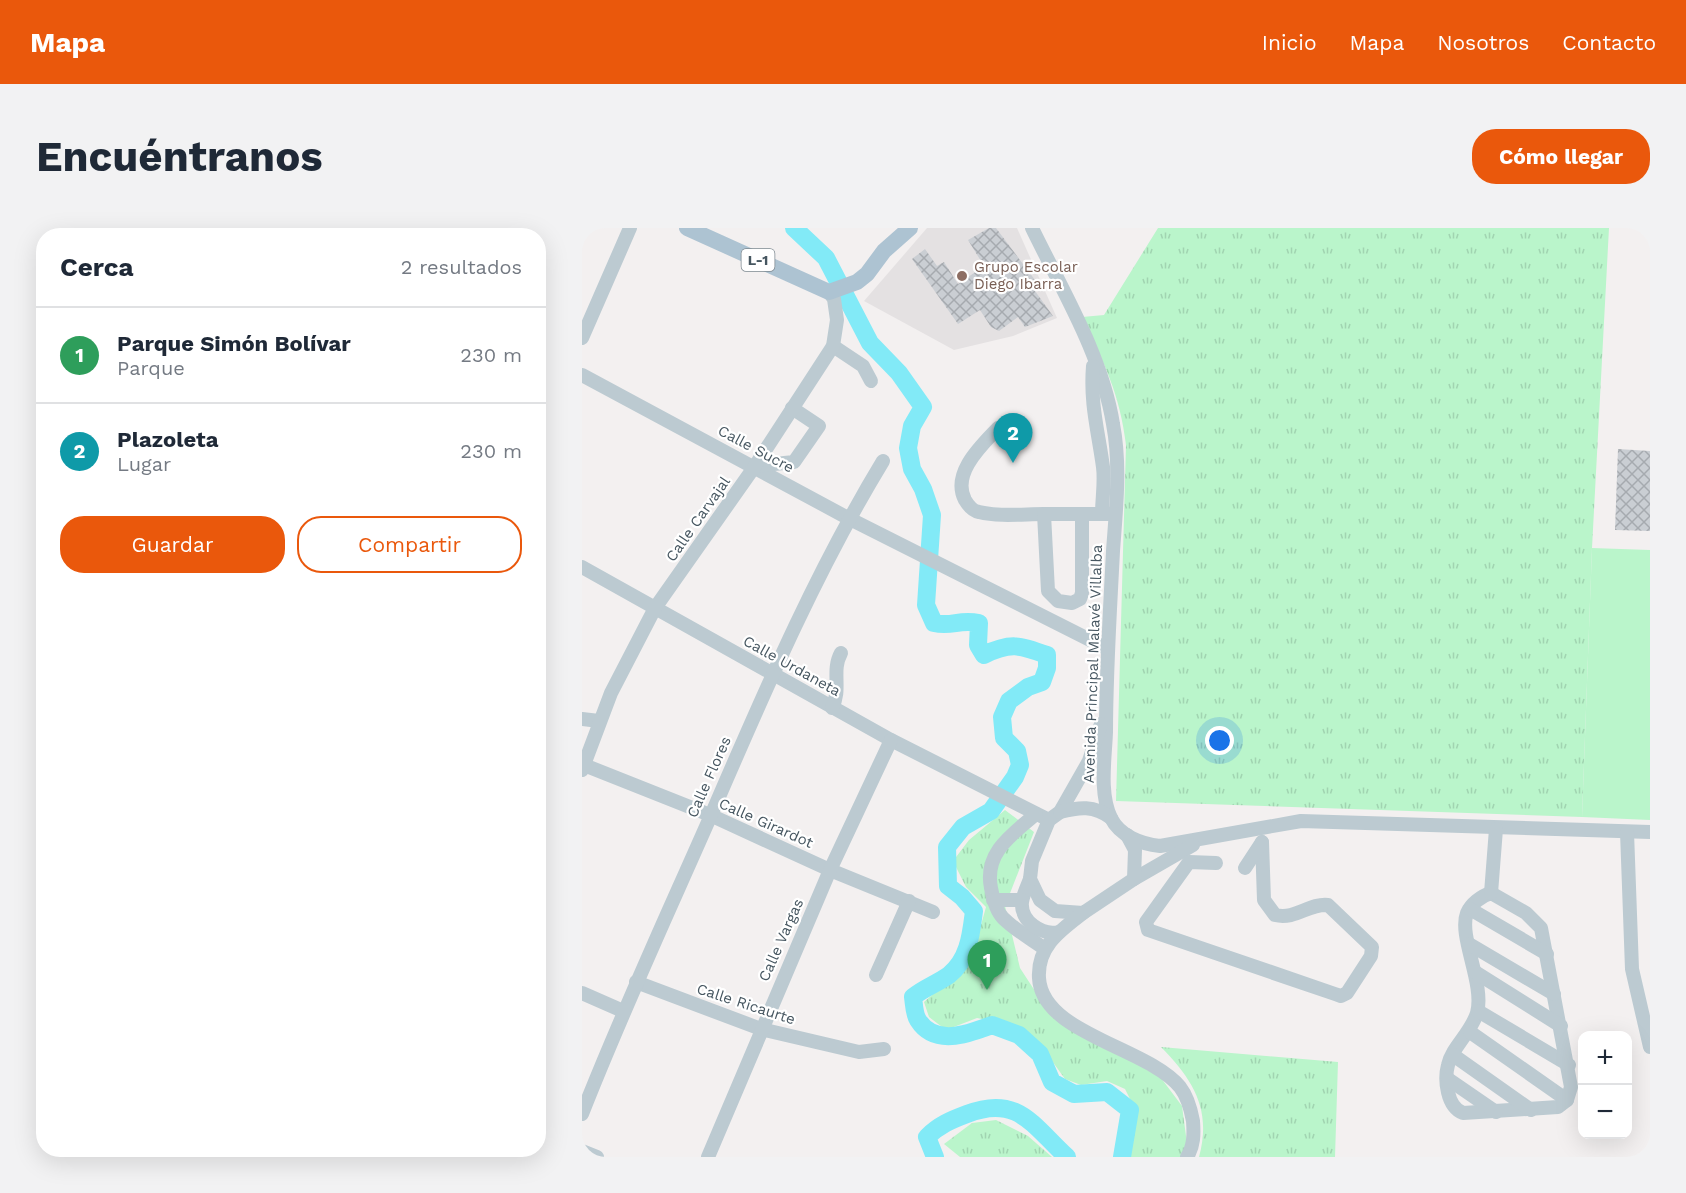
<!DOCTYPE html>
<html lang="es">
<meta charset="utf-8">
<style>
:root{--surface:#fff;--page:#f2f2f3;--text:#1f2937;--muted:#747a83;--line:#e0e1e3;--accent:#ea580c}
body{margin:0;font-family:"Work Sans",sans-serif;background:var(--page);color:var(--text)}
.controls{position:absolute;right:18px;bottom:18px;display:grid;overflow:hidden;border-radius:12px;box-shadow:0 6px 24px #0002}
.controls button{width:54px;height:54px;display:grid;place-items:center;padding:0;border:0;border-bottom:2px solid var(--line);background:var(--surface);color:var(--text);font:30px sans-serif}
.you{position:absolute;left:638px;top:513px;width:21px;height:21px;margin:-15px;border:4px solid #fff;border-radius:50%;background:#1a73e8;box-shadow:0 0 0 9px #1a73e833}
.badge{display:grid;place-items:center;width:39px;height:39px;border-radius:50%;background:var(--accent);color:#fff;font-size:20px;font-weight:700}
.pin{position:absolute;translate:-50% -50px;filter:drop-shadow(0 2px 3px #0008)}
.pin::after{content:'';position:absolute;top:32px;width:21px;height:18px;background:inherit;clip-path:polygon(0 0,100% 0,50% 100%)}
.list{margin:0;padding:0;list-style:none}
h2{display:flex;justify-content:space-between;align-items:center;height:78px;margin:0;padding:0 24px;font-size:26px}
h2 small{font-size:20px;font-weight:400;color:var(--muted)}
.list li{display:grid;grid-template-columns:39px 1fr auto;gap:18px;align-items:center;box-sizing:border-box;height:96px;padding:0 24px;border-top:2px solid var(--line)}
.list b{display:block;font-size:22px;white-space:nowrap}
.list p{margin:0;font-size:20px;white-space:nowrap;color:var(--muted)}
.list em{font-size:20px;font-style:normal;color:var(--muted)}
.actions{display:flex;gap:12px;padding:18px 24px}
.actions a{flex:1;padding:14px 0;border:2px solid var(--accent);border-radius:24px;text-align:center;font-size:21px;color:var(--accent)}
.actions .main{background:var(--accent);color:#fff}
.map{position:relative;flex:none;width:1068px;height:929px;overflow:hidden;border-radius:24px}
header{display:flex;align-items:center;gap:36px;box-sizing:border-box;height:84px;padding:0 30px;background:var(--accent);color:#fff}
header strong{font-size:28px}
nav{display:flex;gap:33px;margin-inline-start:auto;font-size:21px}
.intro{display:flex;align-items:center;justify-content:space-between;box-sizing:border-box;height:144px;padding:0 36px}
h1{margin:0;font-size:42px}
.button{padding:15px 27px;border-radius:24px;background:var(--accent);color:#fff;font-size:21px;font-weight:700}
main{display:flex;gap:36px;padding:0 36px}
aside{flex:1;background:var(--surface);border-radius:24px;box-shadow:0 6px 24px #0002}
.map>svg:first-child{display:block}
</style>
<header>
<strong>Mapa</strong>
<nav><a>Inicio</a><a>Mapa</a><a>Nosotros</a><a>Contacto</a></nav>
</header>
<div class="intro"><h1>Encuéntranos</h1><a class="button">Cómo llegar</a></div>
<main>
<aside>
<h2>Cerca<small>2 resultados</small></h2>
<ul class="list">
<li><span class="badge" style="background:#2e9e5b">1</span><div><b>Parque Simón Bolívar</b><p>Parque</p></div><em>230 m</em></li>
<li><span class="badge" style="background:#0f9aa8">2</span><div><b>Plazoleta</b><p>Lugar</p></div><em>230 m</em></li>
</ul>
<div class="actions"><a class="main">Guardar</a><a>Compartir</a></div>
</aside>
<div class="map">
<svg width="1068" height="929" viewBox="0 0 1068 929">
<defs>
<pattern id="grass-tufts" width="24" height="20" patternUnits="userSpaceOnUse" patternTransform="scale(1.5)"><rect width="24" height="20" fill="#baf5cb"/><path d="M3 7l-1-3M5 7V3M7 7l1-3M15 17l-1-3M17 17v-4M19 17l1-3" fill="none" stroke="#a1d4b1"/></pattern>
<pattern id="building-cross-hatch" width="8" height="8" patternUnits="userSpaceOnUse" patternTransform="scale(1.5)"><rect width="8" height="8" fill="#caced3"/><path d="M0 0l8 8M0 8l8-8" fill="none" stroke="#a6aaaf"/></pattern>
</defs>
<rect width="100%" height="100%" fill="#f3f0f0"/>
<polygon fill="#e4e1e2" points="345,0 435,0 475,90 431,108 372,122 282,73"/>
<g fill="url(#grass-tufts)">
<path d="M576 0H1027L1010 320 1000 589 534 573 544 217C538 166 522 135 500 89L522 87Z"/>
<polygon points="423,582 452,604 423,678 438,740 466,783 579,850 600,878 606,923 601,929 545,929 555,885 543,861 525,853 499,857 483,851 455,812 438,799 395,790 364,802 347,789 342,774 389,733 404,679 384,659 371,633 387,612"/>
<path d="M579 819 756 834 753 929H617C630 881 611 852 579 819Z"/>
<polygon points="414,892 446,908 470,929 378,929 362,916 390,895"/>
</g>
<polygon fill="#baf5cb" points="1010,320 1068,322 1068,592 1000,589"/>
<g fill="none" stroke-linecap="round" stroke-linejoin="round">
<g stroke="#82eaf7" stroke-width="18">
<path d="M212 0 244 30 288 115 317 145 341 179 330 198 326 220 330 241 341 261 350 287 344 377 352 395C371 399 376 391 397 395L396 417 402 427C428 414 438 417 465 427V440L460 454 446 459 427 473 420 489 422 510 435 523 438 537 433 549 409 583 381 599 365 619 366 658 380 669 392 683C389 706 387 731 367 747 356 755 342 760 331 769 332 775 332 786 336 792 353 819 386 806 410 797L437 807 458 826 470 854 492 866 525 864 548 882 540 929"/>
<path d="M353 929 345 909C357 897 369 892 385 886 436 866 451 898 485 929"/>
</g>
</g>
<g fill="url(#building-cross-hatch)">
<polygon points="407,0 414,0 453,52 448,56 471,88 443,99 436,89 417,103 409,99 398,82 376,96 330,31 343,21 355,38 362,34 376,56 402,38 386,12"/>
<polygon points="1036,221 1068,223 1068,303 1033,302"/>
</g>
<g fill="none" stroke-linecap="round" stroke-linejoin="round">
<g stroke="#bccad1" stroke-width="14">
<path d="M450 0C480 62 520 127 531 196 539 238 534 281 531 323 528 383 524 444 524 504 523 531 517 565 529 590 538 608 559 616 578 618L719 593 1068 604"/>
<polyline points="0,110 48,0"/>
<polyline points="251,118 281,138 289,153"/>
<path d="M511 138C508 176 516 202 521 239 523 254 520 271 520 286"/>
<polyline points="0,147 266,290 526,421"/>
<path d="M416 200C400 217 369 245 383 272 386 277 391 283 397 284 417 289 442 286 462 286"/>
<polyline points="173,238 212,234 237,198 210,180"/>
<polyline points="500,286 500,365 498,371 490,375 476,373 466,363 462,286 533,286"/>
<polyline points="0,339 309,512 467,592"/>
<path d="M250 480C260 461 249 443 259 425"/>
<polyline points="0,491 17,493"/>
<polyline points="519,496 507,533 478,584 467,592 450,633 448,651 458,672 473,683 501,685 552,651 611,617"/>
<polyline points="2,537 128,587 248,642 351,684"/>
<polyline points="0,542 29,465 73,380 173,238 251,118 255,92 252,71 247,64"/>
<path d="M478 584C497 579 512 577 529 590"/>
<path d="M454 586C429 607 402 625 409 660 411 671 414 683 421 690 433 702 449 711 463 721"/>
<polyline points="1045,604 1050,741 1068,819"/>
<polyline points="545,607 553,622 552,651"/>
<path d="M634 635 607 634 564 694 566 702 753 766 759 768 765 765 789 728 790 719 746 677C727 675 714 692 693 687L682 672 680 614"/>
<polyline points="663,640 680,614"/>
<path d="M448 651C445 659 441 667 440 674 438 693 460 708 477 704"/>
<path d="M909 665 944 685 959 700 989 859 985 872 976 879 881 885C865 879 862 852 866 837 870 819 889 805 895 785 903 756 876 708 885 685 889 676 899 668 909 665Z"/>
<polyline points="909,665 914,601"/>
<polyline points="411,672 440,672"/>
<polyline points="888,681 965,726"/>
<path d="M501 685C479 702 455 718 457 750 460 806 565 819 598 859 605 868 609 882 611 893 612 906 612 918 605 929"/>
<polyline points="887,716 972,766"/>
<polyline points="893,744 979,798"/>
<polyline points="294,747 327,673"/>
<polyline points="54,754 179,801 277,824 302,821"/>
<polyline points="0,765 41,783"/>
<polyline points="896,783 987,837"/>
<polyline points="888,804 985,872"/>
<polyline points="871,827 949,882"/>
<polyline points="866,851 914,884"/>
<path d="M0 886C40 784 86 685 130 585 182 465 233 345 301 233"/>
<polyline points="0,923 15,929"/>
<polyline points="126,929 248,642 309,512"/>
</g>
<polyline stroke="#adc3d2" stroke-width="16" points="105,0 247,64 275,54 285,46 302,23 328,0"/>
</g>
<circle fill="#8d6e63" stroke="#fff" stroke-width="2" cx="380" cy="48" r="6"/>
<g text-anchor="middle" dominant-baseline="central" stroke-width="4.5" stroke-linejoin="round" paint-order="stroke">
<rect fill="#fff" stroke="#7e8990" stroke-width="1.5" x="159.5" y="21" width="33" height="22" rx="4.5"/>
<g font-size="14" font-weight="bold" fill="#465660">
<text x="176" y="32">L-1</text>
</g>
<g font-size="15" fill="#785e54" stroke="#fff" text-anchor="start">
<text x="392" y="39">Grupo Escolar<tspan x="392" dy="17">Diego Ibarra</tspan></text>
</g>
<g font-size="15" fill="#465660" stroke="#fff">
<text transform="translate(174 221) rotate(28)">Calle Sucre</text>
<text transform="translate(116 291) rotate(-55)">Calle Carvajal</text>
<text transform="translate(511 436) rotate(-88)">Avenida Principal Malavé Villalba</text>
<text transform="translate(210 438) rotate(29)">Calle Urdaneta</text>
<text transform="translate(127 549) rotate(-66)">Calle Flores</text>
<text transform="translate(184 595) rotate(24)">Calle Girardot</text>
<text transform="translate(199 712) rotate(-66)">Calle Vargas</text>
<text transform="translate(164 776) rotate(18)">Calle Ricaurte</text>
</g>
</g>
</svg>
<div class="controls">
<button>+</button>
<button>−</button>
</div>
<div class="you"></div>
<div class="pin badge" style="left:405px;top:762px;background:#2e9e5b">1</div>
<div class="pin badge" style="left:431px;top:235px;background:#0f9aa8">2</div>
</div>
</main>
